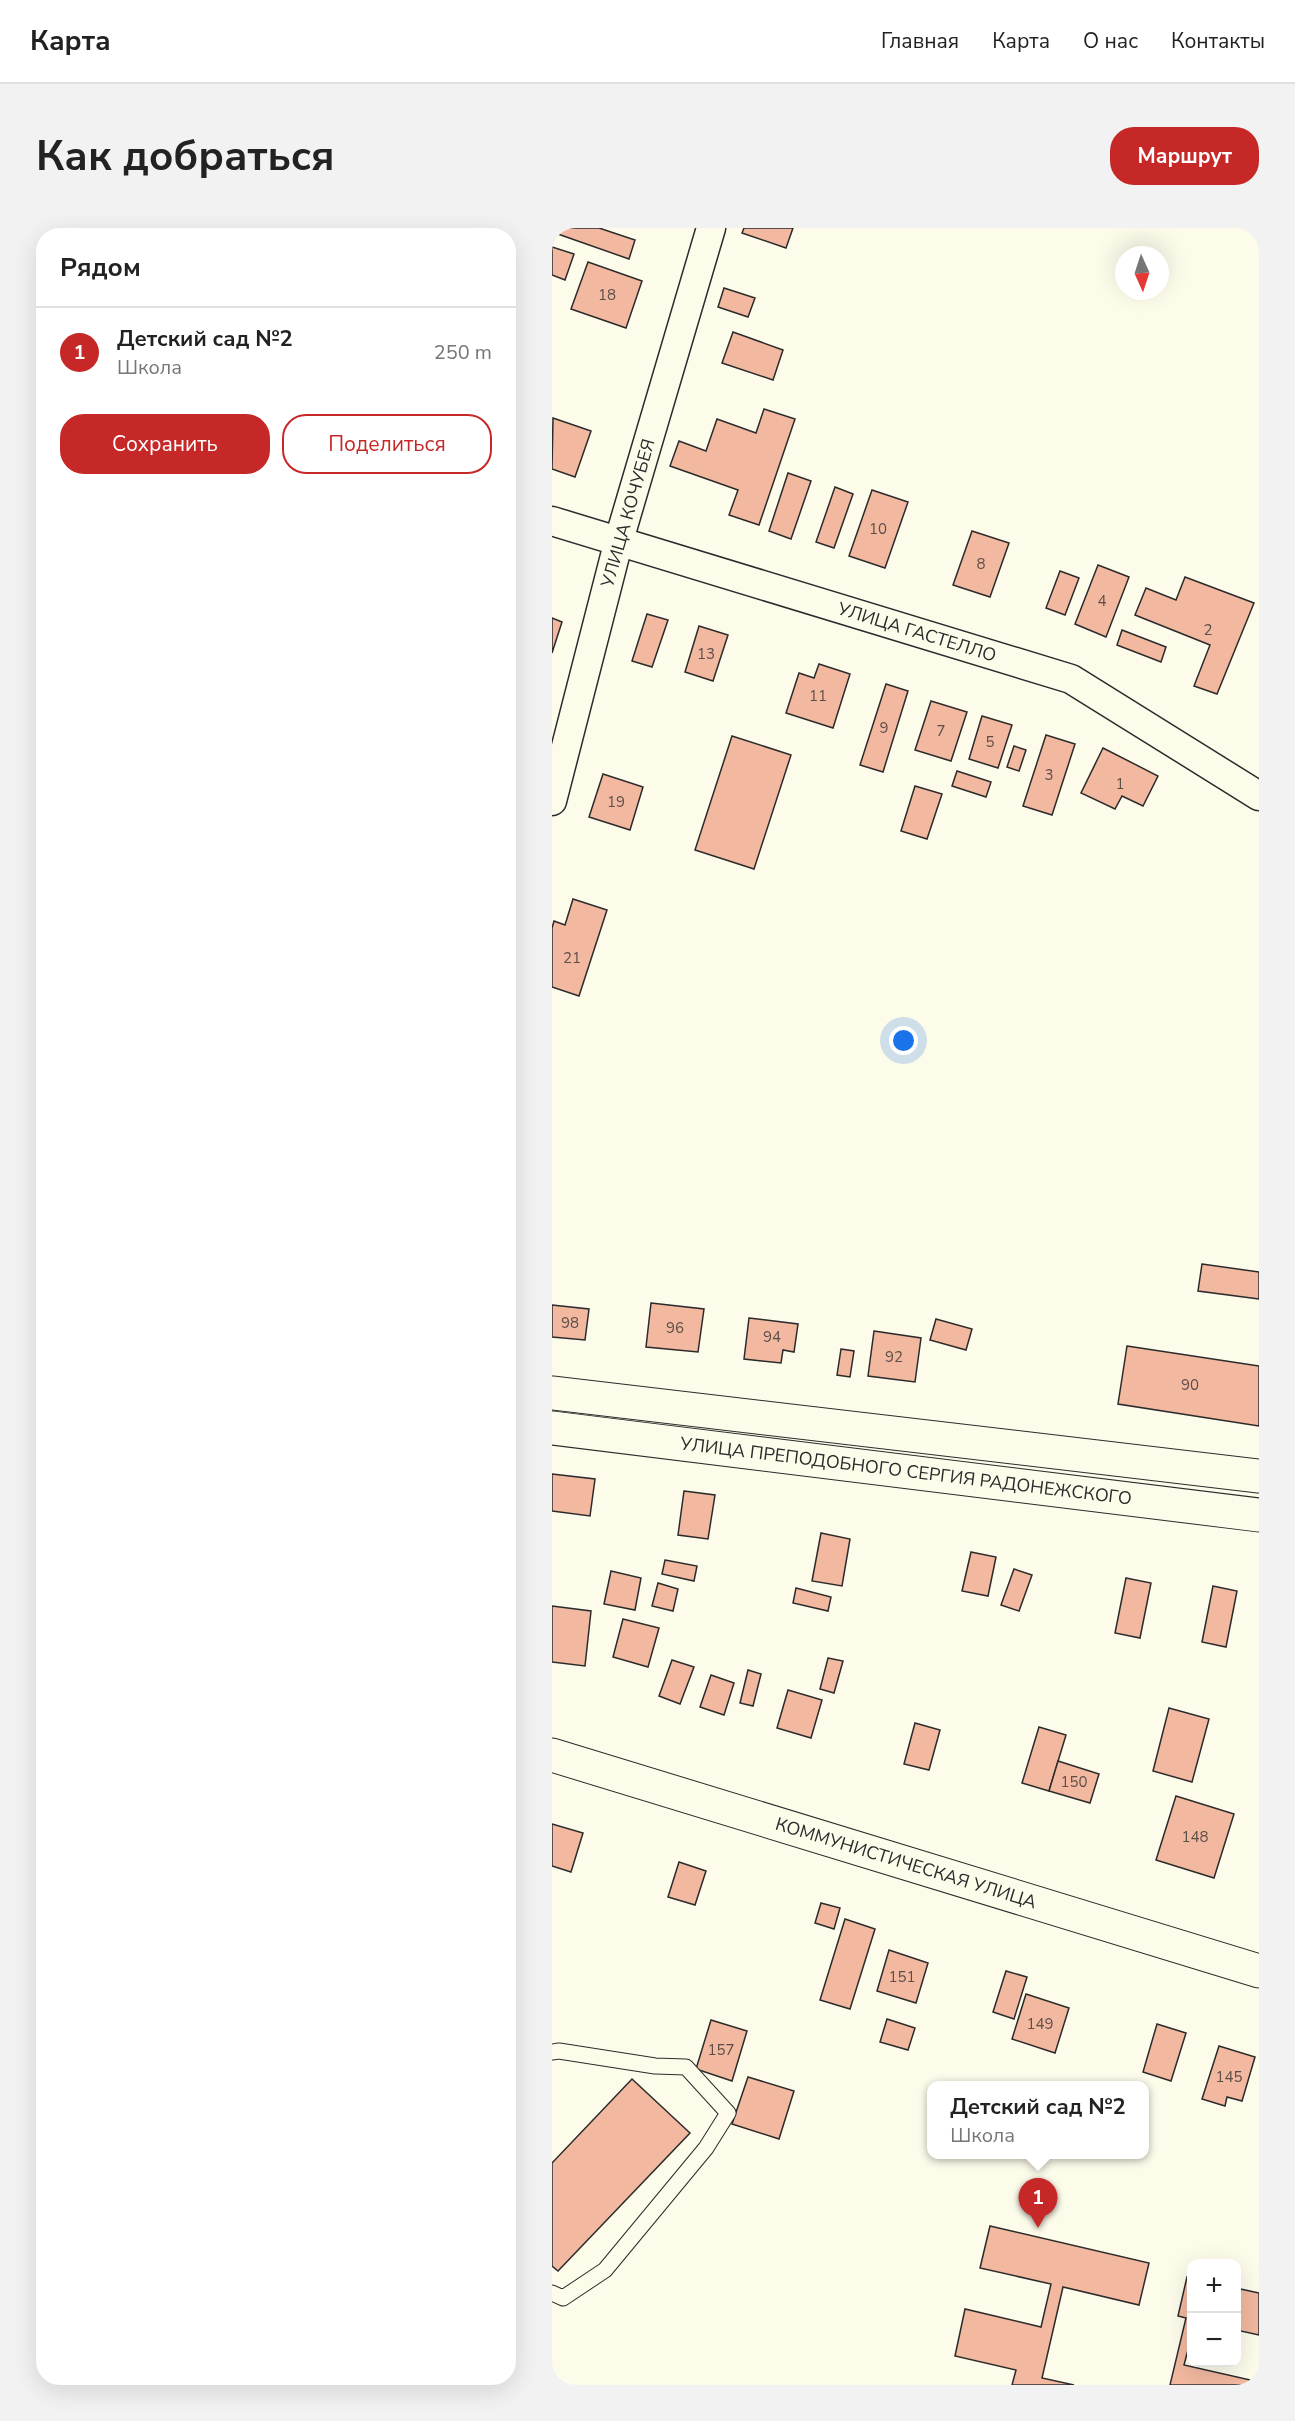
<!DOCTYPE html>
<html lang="ru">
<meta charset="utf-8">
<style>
:root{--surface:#fff;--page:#f2f2f2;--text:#222;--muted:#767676;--line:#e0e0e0;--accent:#c62828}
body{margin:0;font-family:"Nunito Sans",sans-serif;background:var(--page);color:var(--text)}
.controls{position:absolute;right:18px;bottom:18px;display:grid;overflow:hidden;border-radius:12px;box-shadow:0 6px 24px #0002}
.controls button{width:54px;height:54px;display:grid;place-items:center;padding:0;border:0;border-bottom:2px solid var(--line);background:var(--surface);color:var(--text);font:30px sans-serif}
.compass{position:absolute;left:563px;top:18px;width:54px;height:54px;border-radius:50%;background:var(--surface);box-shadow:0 6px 24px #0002;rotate:177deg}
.you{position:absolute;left:352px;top:813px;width:21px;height:21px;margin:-15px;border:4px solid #fff;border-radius:50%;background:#1a73e8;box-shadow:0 0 0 9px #1a73e833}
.badge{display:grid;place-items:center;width:39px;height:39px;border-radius:50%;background:var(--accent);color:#fff;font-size:20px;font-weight:700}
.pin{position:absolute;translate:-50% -50px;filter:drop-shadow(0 2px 3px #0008)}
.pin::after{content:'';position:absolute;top:32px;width:21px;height:18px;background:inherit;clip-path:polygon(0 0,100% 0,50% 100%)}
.popup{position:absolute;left:375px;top:1853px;width:222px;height:78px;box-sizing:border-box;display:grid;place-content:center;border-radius:12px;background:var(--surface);filter:drop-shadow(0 2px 4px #0005);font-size:20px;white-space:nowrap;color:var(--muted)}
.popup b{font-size:22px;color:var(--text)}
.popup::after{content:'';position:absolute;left:50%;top:100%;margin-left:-12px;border:12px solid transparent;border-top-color:var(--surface)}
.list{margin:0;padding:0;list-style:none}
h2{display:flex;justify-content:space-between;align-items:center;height:78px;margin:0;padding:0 24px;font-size:26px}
h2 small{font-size:20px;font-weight:400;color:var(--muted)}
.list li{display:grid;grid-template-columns:39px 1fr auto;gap:18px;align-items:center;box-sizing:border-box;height:90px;padding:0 24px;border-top:2px solid var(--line)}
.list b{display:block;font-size:22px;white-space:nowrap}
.list p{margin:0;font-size:20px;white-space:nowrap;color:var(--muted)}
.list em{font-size:20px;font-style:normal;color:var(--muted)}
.actions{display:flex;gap:12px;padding:18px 24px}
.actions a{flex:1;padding:14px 0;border:2px solid var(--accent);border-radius:24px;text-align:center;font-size:21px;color:var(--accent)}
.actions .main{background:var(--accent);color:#fff}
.map{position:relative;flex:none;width:707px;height:2157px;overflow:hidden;border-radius:24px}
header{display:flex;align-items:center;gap:36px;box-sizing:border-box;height:84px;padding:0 30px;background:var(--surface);border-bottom:2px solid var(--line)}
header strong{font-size:28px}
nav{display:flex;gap:33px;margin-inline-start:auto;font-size:21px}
.intro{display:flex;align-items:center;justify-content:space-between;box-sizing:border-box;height:144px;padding:0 36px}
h1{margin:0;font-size:42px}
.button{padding:15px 27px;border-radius:24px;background:var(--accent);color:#fff;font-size:21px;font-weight:700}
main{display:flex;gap:36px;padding:0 36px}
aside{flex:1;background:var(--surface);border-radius:24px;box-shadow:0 6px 24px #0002}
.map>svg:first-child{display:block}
</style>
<header>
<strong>Карта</strong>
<nav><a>Главная</a><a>Карта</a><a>О нас</a><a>Контакты</a></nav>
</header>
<div class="intro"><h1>Как добраться</h1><a class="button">Маршрут</a></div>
<main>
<aside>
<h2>Рядом<small></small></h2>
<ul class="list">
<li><span class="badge">1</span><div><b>Детский сад №2</b><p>Школа</p></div><em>250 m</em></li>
</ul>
<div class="actions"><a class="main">Сохранить</a><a>Поделиться</a></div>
</aside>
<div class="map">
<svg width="707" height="2157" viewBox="0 0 707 2157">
<rect width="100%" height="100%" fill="#fdfbea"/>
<g fill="#f2b8a0" stroke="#2b2b2b" stroke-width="1.5">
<polygon points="5,0 47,0 83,12 77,31 3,5"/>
<polygon points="192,0 241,0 234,20 190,5"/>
<polygon points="0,19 22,26 13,52 0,47"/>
<polygon points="36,34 90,53 74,100 19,81"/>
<polygon points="172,60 203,70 196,89 166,79"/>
<polygon points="181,104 231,122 221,152 170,135"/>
<polygon points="212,181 243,191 207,297 177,287 186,262 118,238 127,213 154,223 165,191 204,205"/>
<polygon points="1,190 39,203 23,249 0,241"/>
<polygon points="236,245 259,253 239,311 217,303"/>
<polygon points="283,259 301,266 282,320 264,314"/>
<polygon points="320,262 356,274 333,340 297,328"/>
<polygon points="420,303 457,315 438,369 401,357"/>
<polygon points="546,337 577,349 554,409 523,396"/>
<polygon points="508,343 527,350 513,387 494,380"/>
<polygon points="633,349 702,375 665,466 642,458 658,417 583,387 594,360 624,372"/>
<polygon points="95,386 116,392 100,439 80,433"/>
<polygon points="0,390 10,394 0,425"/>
<polygon points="147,398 176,407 161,453 133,444"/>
<polygon points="570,402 614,419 609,434 565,417"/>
<polygon points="267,436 298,446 281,500 234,485 247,445 262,450"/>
<polygon points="334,456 356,463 331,544 308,537"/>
<polygon points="379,473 415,484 399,533 363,522"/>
<polygon points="430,488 460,497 446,540 417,531"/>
<polygon points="494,507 523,516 500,587 471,578"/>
<polygon points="180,508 239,527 202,641 143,622"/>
<polygon points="462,518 474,522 467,543 455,539"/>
<polygon points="551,520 606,548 591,578 570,568 563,581 529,565"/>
<polygon points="405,543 439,554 434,569 400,558"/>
<polygon points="51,546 91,559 78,602 37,589"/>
<polygon points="363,558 390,566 375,611 349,603"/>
<polygon points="21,671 55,682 27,768 0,759 0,700 2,693 13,697"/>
<polygon points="650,1036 707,1044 707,1071 646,1063"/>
<polygon points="99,1075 152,1081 146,1124 94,1119"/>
<polygon points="0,1077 37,1081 33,1112 0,1109"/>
<polygon points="197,1090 246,1096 242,1124 231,1122 229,1135 192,1131"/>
<polygon points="384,1091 420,1101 414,1122 378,1112"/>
<polygon points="322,1103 369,1110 363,1154 316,1148"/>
<polygon points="575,1118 707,1138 707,1198 566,1176"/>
<polygon points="289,1121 302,1123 298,1149 285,1147"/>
<polygon points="0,1246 43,1251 38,1288 0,1283"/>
<polygon points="132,1263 163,1267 156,1311 126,1307"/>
<polygon points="269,1305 298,1311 290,1358 260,1353"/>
<polygon points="419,1324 444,1329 436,1368 410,1363"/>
<polygon points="113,1332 145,1338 142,1353 110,1346"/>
<polygon points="462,1341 480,1347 467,1383 449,1377"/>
<polygon points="59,1343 89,1350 83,1382 52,1376"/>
<polygon points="574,1350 599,1355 588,1410 563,1405"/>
<polygon points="106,1355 126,1361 121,1383 100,1378"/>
<polygon points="661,1358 685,1363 674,1419 650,1414"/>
<polygon points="244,1360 279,1369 276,1383 241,1375"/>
<polygon points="0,1378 39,1383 33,1438 0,1434"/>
<polygon points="71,1391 107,1400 96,1439 61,1429"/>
<polygon points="276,1430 291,1433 282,1465 268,1461"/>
<polygon points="120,1432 142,1439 128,1476 107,1468"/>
<polygon points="196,1442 209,1446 201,1478 188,1475"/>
<polygon points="159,1447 182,1455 172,1487 148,1479"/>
<polygon points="236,1462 270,1472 259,1510 225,1500"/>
<polygon points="617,1480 657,1491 640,1554 601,1543"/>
<polygon points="363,1495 388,1502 377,1542 352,1536"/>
<polygon points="487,1499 514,1507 497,1563 470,1555"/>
<polygon points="506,1533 547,1546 538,1575 497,1563"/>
<polygon points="624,1568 682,1586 662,1650 604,1632"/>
<polygon points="0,1596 31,1605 19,1644 0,1638"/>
<polygon points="127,1634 154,1643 143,1677 116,1669"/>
<polygon points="269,1675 288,1680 282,1701 263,1695"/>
<polygon points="293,1691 323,1701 298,1781 268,1772"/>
<polygon points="337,1722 376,1735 364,1775 325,1763"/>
<polygon points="454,1743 475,1749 462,1791 441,1784"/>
<polygon points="474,1766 517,1780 503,1825 460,1811"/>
<polygon points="335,1791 363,1800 356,1822 328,1814"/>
<polygon points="159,1792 195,1803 180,1853 144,1841"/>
<polygon points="605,1796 634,1805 619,1853 591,1844"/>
<polygon points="667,1818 703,1829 690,1873 675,1869 673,1878 650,1871"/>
<polygon points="196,1849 242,1863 227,1911 180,1896"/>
<polygon points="80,1851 138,1905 6,2043 0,2038 0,1935"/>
<polygon points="438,1998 597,2035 587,2077 511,2059 490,2150 522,2157 460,2157 464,2142 403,2128 413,2081 489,2099 499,2056 428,2040"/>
<polygon points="635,2049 640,2050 640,2107 632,2137 707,2154 707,2157 618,2157 634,2090 626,2088"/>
<polygon points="684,2060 707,2065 707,2107 684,2102"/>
</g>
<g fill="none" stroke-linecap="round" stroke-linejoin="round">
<g stroke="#2b2b2b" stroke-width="17">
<polyline id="service" points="0,1824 7,1823 103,1838 134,1839 176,1885 154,1920 53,2042 11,2070 0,2065"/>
</g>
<g stroke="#2b2b2b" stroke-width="31">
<g id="minor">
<polyline points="0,293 519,451 707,568"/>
<polyline points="0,573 67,312 159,0"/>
</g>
</g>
<g stroke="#2b2b2b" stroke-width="35">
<g id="tertiary">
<polyline points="0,1165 707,1248"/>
<polyline points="0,1200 707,1287"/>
<polyline points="0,1527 707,1743"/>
</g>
</g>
<use href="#service" stroke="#fdfbea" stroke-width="15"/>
<use href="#minor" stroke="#fdfbea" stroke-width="28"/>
<use href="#tertiary" stroke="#fdfbea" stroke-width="33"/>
</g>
<g text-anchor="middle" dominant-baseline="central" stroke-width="4.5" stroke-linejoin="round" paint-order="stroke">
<g font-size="15" fill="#5d4e48">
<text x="55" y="67">18</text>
<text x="326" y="301">10</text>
<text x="429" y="336">8</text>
<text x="550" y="373">4</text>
<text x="656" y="402">2</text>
<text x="154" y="426">13</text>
<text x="266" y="468">11</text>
<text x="332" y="500">9</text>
<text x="389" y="503">7</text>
<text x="438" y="514">5</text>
<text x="497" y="547">3</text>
<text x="568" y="556">1</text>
<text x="64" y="574">19</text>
<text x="20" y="730">21</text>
<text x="18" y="1095">98</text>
<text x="123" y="1100">96</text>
<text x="220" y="1109">94</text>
<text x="342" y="1129">92</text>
<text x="638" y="1157">90</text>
<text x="522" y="1554">150</text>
<text x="643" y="1609">148</text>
<text x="350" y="1749">151</text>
<text x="488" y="1796">149</text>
<text x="169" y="1822">157</text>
<text x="677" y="1849">145</text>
</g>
<g font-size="18" fill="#2b2b2b" stroke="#fdfbea">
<text transform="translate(76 285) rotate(-74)">УЛИЦА КОЧУБЕЯ</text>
<text transform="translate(365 404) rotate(17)">УЛИЦА ГАСТЕЛЛО</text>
<text transform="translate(354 1243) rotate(7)">УЛИЦА ПРЕПОДОБНОГО СЕРГИЯ РАДОНЕЖСКОГО</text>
<text transform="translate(354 1635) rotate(17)">КОММУНИСТИЧЕСКАЯ УЛИЦА</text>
</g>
</g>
</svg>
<div class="controls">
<button>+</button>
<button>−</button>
</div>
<svg class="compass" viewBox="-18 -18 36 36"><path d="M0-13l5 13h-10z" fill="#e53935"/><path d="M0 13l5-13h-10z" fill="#767676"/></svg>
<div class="you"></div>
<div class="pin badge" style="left:486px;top:2000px">1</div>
<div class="popup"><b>Детский сад №2</b>Школа</div>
</div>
</main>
